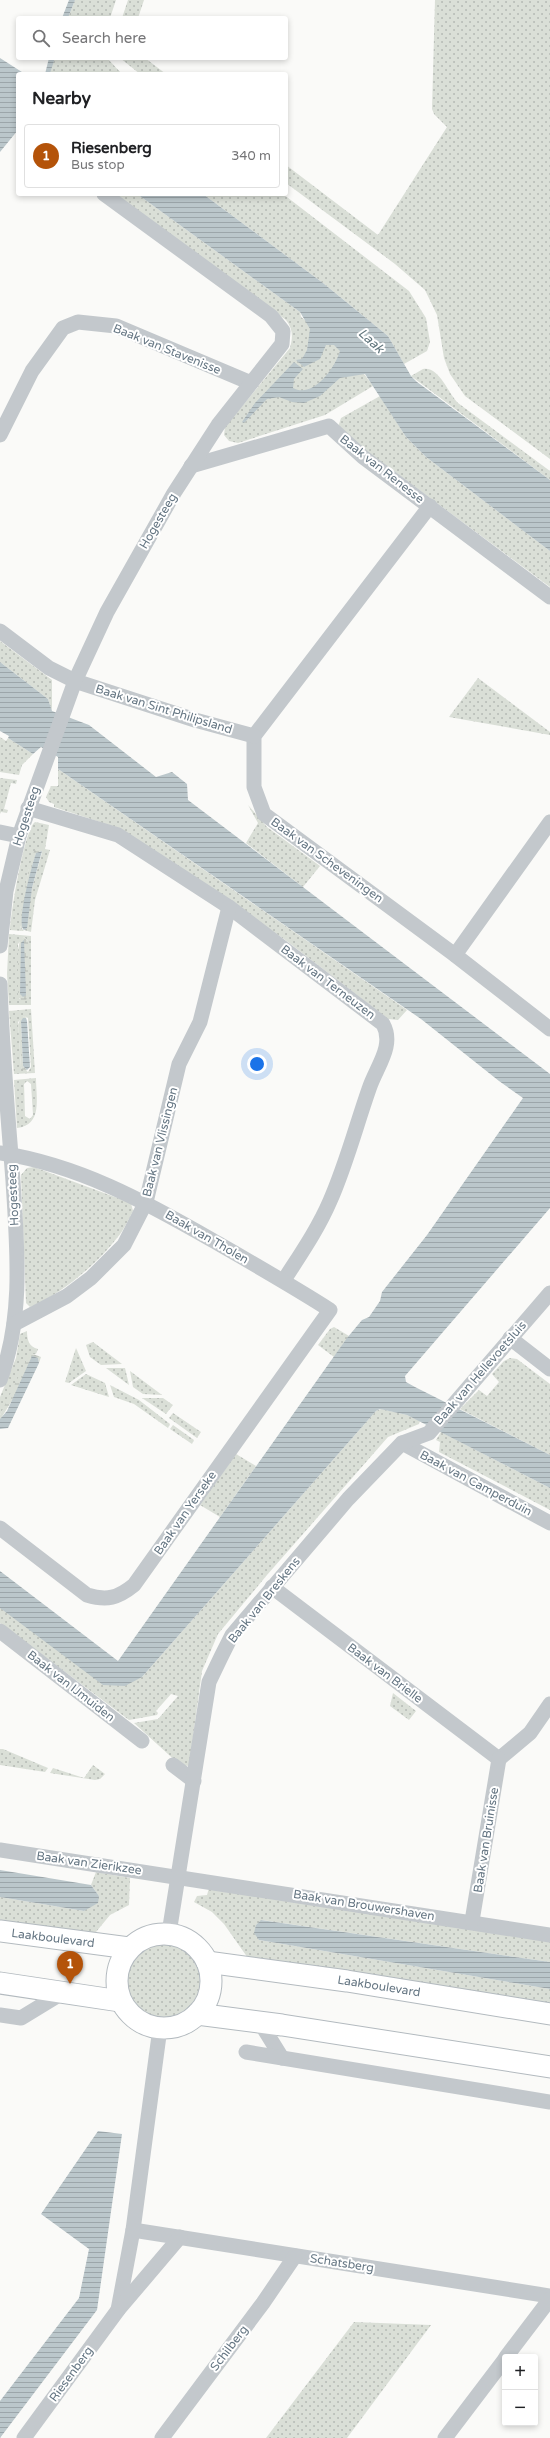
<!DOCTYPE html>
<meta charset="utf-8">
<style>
:root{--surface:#fff;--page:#f2f2f2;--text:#202124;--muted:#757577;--line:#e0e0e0;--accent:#b45309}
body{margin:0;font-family:"Varela Round",sans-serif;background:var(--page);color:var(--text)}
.controls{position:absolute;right:12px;bottom:12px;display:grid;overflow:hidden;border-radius:4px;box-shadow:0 2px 6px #0003}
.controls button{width:36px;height:36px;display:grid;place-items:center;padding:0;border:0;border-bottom:1px solid var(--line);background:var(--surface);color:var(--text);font:20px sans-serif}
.you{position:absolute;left:257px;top:1064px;width:14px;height:14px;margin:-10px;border:3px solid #fff;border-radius:50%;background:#1a73e8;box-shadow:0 0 0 6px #1a73e833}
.badge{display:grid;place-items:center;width:26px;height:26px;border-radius:50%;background:var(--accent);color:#fff;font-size:13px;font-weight:700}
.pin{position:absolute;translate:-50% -33px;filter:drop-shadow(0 1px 2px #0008)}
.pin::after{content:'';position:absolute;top:21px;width:14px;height:12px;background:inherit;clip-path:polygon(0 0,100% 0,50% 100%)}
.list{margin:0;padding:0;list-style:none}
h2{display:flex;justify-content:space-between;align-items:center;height:52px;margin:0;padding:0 16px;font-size:17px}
h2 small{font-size:13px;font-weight:400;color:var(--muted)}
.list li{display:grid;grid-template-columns:26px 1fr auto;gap:12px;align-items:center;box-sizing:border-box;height:64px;margin:0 8px 8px;padding:0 8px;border:1px solid var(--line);border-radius:4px}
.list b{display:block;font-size:15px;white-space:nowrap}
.list p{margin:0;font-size:13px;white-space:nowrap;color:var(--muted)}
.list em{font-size:13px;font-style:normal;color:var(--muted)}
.icon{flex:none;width:22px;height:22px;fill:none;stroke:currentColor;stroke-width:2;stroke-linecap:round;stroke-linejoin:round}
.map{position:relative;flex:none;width:550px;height:2438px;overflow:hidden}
.search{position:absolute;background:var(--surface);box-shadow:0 2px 6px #0003;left:16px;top:16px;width:272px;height:44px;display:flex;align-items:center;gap:10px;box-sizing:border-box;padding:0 14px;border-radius:4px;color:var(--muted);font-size:15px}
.panel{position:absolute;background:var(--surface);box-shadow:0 2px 6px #0003;left:16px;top:72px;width:272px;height:124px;border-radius:4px}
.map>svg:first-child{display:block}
</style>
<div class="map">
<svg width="550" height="2438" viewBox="0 0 550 2438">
<defs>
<pattern id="grass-dots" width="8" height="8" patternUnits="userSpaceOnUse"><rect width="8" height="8" fill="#dadfd7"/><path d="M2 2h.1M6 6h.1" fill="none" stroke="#b4b9b4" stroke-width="1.8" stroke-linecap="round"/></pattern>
<pattern id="wetland-marsh" width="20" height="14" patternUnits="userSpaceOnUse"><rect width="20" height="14" fill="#dadfd7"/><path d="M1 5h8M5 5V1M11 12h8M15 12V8" fill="none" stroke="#b4b9b4"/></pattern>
<pattern id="water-rules" width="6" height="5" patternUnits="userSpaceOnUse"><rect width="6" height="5" fill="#bbc7cb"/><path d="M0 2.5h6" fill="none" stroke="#9ca6aa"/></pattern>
</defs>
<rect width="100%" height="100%" fill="#fafaf8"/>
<g fill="url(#grass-dots)" fill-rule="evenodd">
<polygon points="75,0 116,0 110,18 68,18"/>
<polygon points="128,0 144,0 138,18 122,18"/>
<polygon points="435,0 550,0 550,459 465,396 450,374 444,358 437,315 425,290 395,264 286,183 286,165 378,235 447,127 434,114 432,109"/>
<polygon points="55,58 107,58 122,74 48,74"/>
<polygon points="120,58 145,58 166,74 140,74"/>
<path d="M113 194H137L300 312 301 317C326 338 354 358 373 386L325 415 238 443 229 441 224 435 225 427 290 348C293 337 293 329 286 320Z"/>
<polygon points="203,194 283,194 409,291 426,318 430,342 427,351 404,364 388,336 323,283"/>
<path d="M423 369C439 366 448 393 458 403L550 471V480L411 376Z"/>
<polygon points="380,396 406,437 426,457 550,551 550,587 349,438 338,427 341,418"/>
<polygon points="0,641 52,680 52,711 48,699 0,662"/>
<polygon points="478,678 550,732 550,735 449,717"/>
<polygon points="0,737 6,741 8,738 33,754 22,765 19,775 0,772"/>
<polygon points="58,769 407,1010 398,1020 388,1019 284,939 100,822 54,807 54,804 49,802 46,797 51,786 58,786"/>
<polygon points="0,778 17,780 16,784 11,783 4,809 8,810 7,813 1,812 0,814"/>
<polygon points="248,805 267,827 320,866 303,887 246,843 258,823"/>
<path d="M35 822 49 825 45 849 50 850 35 900 31 932 24 930 32 888 43 849 37 850 28 871 20 926 22 931 10 930C11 913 24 830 35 822Z"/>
<path d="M9 934 31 936V1005H9L7 974ZM24 937 28 941V996L19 999 18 944Z"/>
<path d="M31 1009 35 1073 14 1074 9 1011ZM24 1016 28 1018 31 1067 28 1072 21 1067 18 1022Z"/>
<path d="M36 1078C36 1098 43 1125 17 1128L14 1080ZM27 1081 31 1084 33 1115 30 1119 25 1116 24 1084Z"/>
<path d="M34 1167 131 1203 133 1211C128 1220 124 1230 117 1238 96 1265 60 1295 30 1307L26 1303 21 1175 27 1168Z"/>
<polygon points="334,1327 349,1336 334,1357 318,1345 330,1329"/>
<path d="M27 1331C27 1340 29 1347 38 1349L36 1354H33L0 1415V1397L16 1358 20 1334Z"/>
<polygon points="93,1342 122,1364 101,1365 90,1357 86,1345"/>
<polygon points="76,1348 86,1371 69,1383 65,1382"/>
<polygon points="510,1358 517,1359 550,1384 550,1455 460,1409 479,1390 487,1396 499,1382 492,1374 504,1361"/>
<polygon points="106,1368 125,1368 129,1385"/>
<polygon points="130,1371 162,1395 143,1394 133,1387"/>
<polygon points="86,1374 105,1383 109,1397 71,1385"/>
<polygon points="110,1385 139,1400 170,1424 168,1428 134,1404 114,1397"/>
<polygon points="142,1398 163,1398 173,1405 166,1414"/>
<polygon points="381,1409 407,1415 420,1421 419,1424 388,1437 267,1575 218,1634 202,1671 189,1766 180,1765 134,1723 158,1719 178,1696 171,1694 156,1711 158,1713 157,1715 129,1720 0,1623 0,1607 142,1677 376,1411"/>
<polygon points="173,1413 201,1432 197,1438 169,1418"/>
<polygon points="173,1425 194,1440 192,1444 170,1429"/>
<polygon points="441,1432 550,1488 550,1510 439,1452 440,1442 436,1440"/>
<polygon points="236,1454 256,1466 220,1517 200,1505"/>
<polygon points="393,1693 416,1711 409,1720 390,1706"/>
<polygon points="0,1749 3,1749 48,1768 45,1772 0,1765"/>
<polygon points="93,1765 105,1774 100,1779 95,1780 50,1773 53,1768 84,1778"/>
<polygon points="96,1872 130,1878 129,1905 110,1915 96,1932 90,1932 86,1938 0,1923 0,1897 84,1911 99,1896 91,1885"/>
<polygon points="209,1888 550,1941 550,1962 262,1920 256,1925 259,1940 550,1989 550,2008 250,1961 224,1924 212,1912 194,1902 197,1896 207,1895"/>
<circle cx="163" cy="1981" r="37"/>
<polygon points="354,2322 431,2325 347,2438 266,2438"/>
</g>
<g fill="url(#wetland-marsh)">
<path d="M40 849H45L43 853 42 851 36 853C28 878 25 903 22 929L24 931H22L19 923 28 871 34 851Z"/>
<polygon points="24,937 28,941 28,996 26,1000 21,1000 18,997 18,950 20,940"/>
<polygon points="25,1016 26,1018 21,1021 23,1066 27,1070 25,1072 21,1067 18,1025 21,1017"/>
<polygon points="33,1354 41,1357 39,1363 38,1358 0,1420 0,1415 27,1359"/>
</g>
<g fill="url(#water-rules)">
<polygon points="69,0 75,0 68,18 62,18"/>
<polygon points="0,58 25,74 18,74 18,130 0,152"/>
<polygon points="49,58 55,58 50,73 45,74"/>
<path d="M137 194H203L323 283 388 336 411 376 417 382 550 480V551L426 457 406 437 365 374 340 378 320 396 304 403 292 402 279 397 267 399 244 423 242 422 255 403 294 362 303 369 294 379 293 388C313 399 335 368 340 351L334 345H326L320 359 304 367 296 360 302 359 307 350 310 329 300 312Z"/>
<polygon points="0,662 48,699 52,711 89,725 156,777 172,772 187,784 188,800 550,1074 550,1208 405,1376 406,1382 415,1387 550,1455 550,1488 407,1415 380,1409 376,1411 142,1677 125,1686 103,1685 0,1608 0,1571 118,1661 347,1338 362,1320 369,1317 380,1301 382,1292 427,1235 523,1098 499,1081 421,1019 58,769 58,757 41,747 33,754 8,738 9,736 0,731"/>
<path d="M42 851 32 888 27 928 24 930C16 923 32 865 36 853Z"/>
<polygon points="24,940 26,995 23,997 20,994 21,943"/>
<polygon points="23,1018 26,1018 27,1021 30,1067 27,1070 23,1066 21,1021"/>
<polygon points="32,1356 38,1358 39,1363 8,1428 0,1429 0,1419 7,1411"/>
<polygon points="0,1870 91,1885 99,1896 98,1903 84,1911 0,1897"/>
<polygon points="261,1920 550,1962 550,1989 259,1940 254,1933 256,1925"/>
<polygon points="98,2131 122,2134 97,2310 0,2438 0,2401 79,2298 89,2249 41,2214"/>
</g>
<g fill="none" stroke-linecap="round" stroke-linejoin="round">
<g stroke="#b3babf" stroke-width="23">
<g id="secondary">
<polyline points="0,1931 129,1948"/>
<circle cx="164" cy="1981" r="47"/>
<polyline points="207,1962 347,1981 550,2014"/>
<polyline points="0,1983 120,2001"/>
<polyline points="197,2014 282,2025 550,2067"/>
</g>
</g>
<g stroke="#c3c8cc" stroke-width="15">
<polyline points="0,435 32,371 63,328 78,322 116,326 251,383"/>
<polyline points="191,466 329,426 363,457 550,597"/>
<polyline points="430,506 254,736 254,787 264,814 455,955 550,1029"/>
<polyline points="0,631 49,668 75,681 195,720 254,736"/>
<path d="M28 808 118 835 229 907 383 1024C395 1046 376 1067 369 1089 356 1126 346 1165 330 1201 318 1229 300 1255 284 1280"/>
<polyline points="0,832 19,836"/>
<polyline points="0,946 6,891 19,836 75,681 107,612 174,493 218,425 282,344 283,331 271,316 104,194"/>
<polyline points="455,955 550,822"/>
<path d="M0 984C2 1050 8 1116 13 1181 17 1247 24 1317 0 1380"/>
<path d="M0 1153C78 1165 144 1201 212 1240 252 1263 291 1285 330 1310L134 1585C118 1598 107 1601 87 1595L0 1528"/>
<polyline points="14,1324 67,1296 91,1278 124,1245 146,1202 179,1064 200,1022 229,907"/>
<polyline points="510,1338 550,1369"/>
<polyline points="402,1443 550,1523"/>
<polyline points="272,1587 499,1759"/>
<polyline points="0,1631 142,1741"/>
<polyline points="499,1759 530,1733 550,1704"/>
<polyline points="173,1765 194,1781"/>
<polyline points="0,1850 550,1935"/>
<polyline points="472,1921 499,1759"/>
<polyline points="169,1933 209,1682 221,1657 232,1635 348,1499 402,1443 429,1433 550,1293"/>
<polyline points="0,2015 21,2018 62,1993"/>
<polyline points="261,2024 282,2058"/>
<polyline points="246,2052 550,2102"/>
<polyline points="133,2230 550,2296"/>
<polyline points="118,2310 133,2230 160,2028"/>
<polyline points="506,2357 550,2299"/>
<polyline points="24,2438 118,2310 180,2237"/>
<polyline points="162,2438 263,2303 295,2256"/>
<polyline points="445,2438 505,2359"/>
</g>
<use href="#secondary" stroke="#fff" stroke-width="21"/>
</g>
<g text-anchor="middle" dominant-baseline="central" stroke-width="4" stroke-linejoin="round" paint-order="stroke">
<g font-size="12" fill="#657683" stroke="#fff">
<text transform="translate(167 349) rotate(22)">Baak van Stavenisse</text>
<text transform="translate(382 469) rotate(38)">Baak van Renesse</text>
<text transform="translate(158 521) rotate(-60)">Hogesteeg</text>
<text transform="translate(164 709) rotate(17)">Baak van Sint Philipsland</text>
<text transform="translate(26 816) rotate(-72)">Hogesteeg</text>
<text transform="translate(327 860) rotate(36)">Baak van Scheveningen</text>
<text transform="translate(328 982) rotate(37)">Baak van Terneuzen</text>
<text transform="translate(160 1142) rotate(-76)">Baak van Vlissingen</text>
<text transform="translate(13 1195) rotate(-93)">Hogesteeg</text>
<text transform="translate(207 1237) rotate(30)">Baak van Tholen</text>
<text transform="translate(480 1373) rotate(-49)">Baak van Hellevoetsluis</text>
<text transform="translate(476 1483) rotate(28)">Baak van Camperduin</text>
<text transform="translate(185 1513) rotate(-55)">Baak van Yerseke</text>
<text transform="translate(264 1600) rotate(-51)">Baak van Breskens</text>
<text transform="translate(385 1673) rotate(37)">Baak van Brielle</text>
<text transform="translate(71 1686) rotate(38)">Baak van IJmuiden</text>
<text transform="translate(486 1840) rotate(-81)">Baak van Bruinisse</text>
<text transform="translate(89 1863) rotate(8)">Baak van Zierikzee</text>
<text transform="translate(364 1905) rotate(9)">Baak van Brouwershaven</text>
<text transform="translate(53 1938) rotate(7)">Laakboulevard</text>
<text transform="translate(379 1986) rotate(9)">Laakboulevard</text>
<text transform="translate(342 2263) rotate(9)">Schatsberg</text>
<text transform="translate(229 2348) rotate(-53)">Schilberg</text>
<text transform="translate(71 2374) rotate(-54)">Riesenberg</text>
</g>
<g font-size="13" font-style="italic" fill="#60757c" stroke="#fff">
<text transform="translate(371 341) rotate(43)">Laak</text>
</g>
</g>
</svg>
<div class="controls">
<button>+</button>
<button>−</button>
</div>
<div class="you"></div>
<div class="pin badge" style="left:70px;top:1984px">1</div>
<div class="search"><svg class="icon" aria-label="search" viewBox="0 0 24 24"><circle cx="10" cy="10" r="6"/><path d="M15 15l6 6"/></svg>Search here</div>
<section class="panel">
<h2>Nearby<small></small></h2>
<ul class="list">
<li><span class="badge">1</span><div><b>Riesenberg</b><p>Bus stop</p></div><em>340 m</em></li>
</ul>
</section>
</div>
